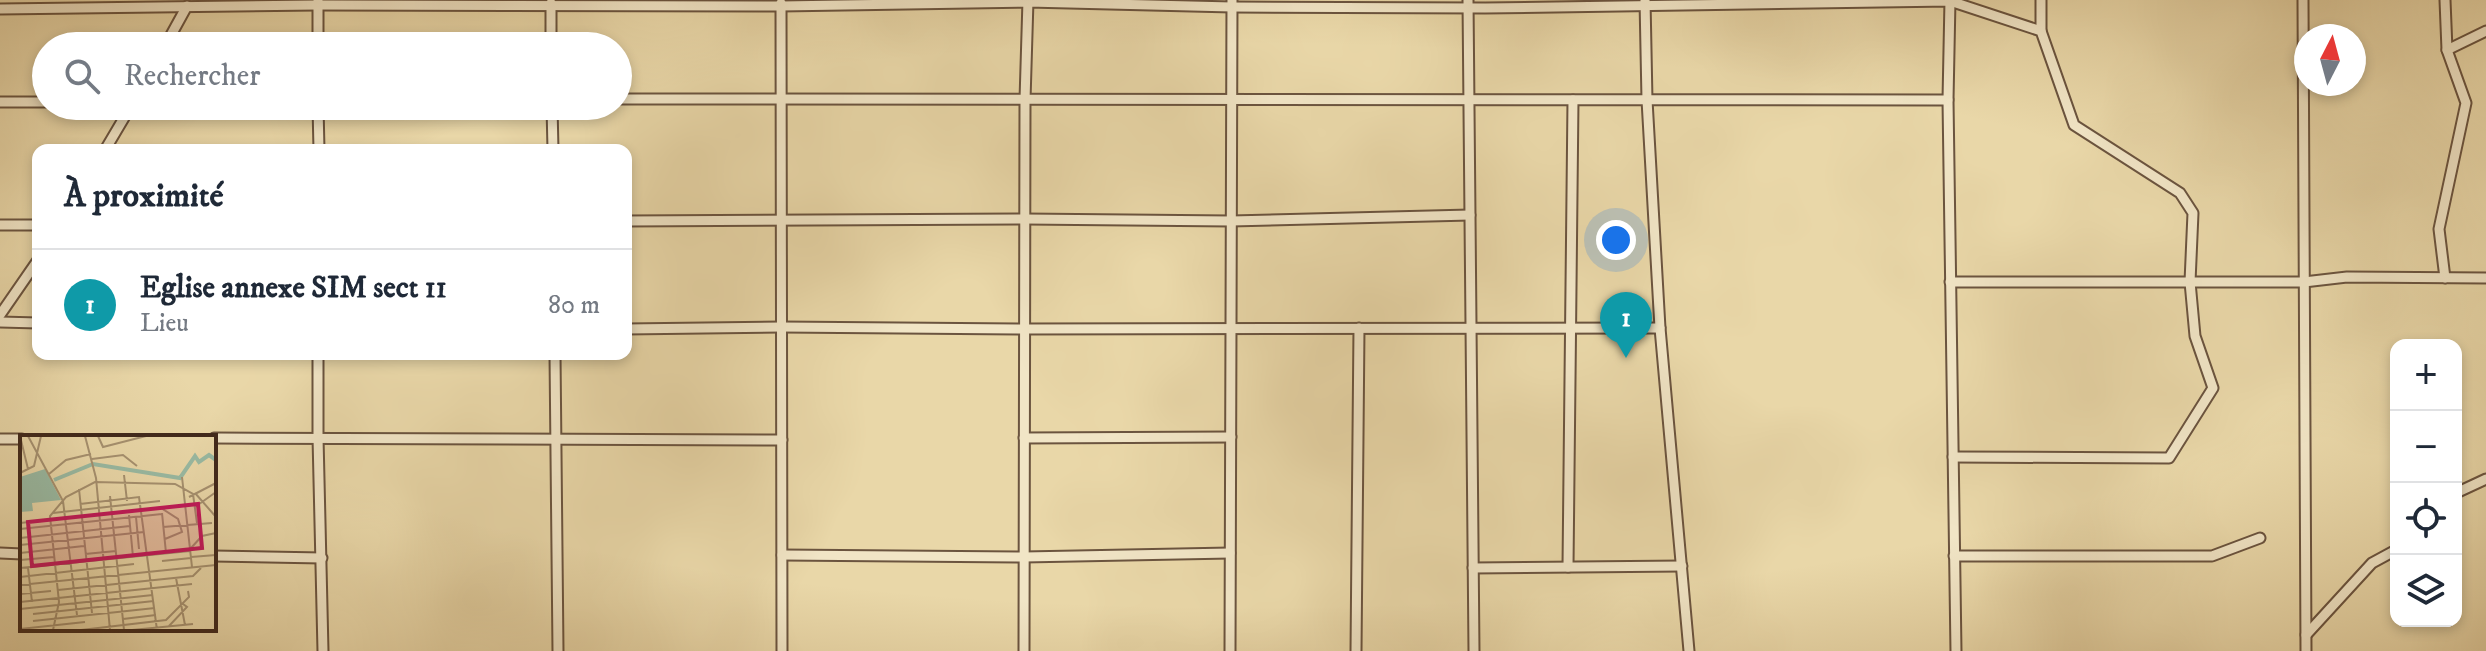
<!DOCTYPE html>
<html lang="fr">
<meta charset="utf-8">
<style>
:root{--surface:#fff;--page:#f6f6f7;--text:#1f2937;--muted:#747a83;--line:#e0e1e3;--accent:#8f2418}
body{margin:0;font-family:"IM FELL DW Pica",serif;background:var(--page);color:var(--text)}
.controls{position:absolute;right:24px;bottom:24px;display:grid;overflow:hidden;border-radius:16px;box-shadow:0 4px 12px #0003}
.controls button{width:72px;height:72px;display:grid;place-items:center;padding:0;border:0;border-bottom:2px solid var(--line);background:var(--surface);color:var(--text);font:40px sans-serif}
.compass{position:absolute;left:2294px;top:24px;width:72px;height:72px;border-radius:50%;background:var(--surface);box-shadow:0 4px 12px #0003;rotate:6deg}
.you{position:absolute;left:1616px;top:240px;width:28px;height:28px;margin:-20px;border:6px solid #fff;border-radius:50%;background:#1a73e8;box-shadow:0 0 0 12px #1a73e833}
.badge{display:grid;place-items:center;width:52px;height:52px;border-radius:50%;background:var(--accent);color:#fff;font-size:26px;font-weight:700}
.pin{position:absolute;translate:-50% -66px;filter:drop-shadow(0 2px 4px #0008)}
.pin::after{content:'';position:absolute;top:42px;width:28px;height:24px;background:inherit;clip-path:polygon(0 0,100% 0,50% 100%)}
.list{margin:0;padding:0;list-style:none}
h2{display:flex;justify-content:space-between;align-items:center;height:104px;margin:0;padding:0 32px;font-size:34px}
h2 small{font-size:26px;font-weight:400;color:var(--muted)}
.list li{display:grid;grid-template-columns:52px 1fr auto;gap:24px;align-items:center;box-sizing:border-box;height:112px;padding:0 32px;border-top:2px solid var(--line)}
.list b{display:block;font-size:30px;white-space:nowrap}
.list p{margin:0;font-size:26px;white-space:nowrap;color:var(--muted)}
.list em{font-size:26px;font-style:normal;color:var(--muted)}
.icon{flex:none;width:44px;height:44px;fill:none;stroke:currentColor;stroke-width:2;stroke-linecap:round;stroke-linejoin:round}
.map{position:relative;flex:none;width:2486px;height:651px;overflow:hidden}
.search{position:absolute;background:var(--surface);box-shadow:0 4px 12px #0003;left:32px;top:32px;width:600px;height:88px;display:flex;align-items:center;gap:20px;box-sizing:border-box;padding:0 28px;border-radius:44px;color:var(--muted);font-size:30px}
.panel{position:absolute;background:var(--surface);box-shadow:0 4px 12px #0003;left:32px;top:144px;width:600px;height:216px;border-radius:16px}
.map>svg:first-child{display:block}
</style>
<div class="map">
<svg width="2486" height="651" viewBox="0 0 2486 651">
<rect width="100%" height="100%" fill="#e9d7a8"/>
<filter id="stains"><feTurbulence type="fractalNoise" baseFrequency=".0025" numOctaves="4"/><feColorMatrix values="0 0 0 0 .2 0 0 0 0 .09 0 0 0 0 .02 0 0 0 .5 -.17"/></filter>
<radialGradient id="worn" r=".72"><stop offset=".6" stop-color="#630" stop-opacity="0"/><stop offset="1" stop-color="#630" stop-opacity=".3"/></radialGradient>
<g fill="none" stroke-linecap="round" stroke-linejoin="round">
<g stroke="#6b543f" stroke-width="13">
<g id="street">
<polyline points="1468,0 1474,651"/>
<polyline points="1645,0 1647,100 1660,328 1689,651"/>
<polyline points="1950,0 1948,100 1956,651"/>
<polyline points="2303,0 2306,651"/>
<polyline points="2445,0 2447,50 2466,103 2439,229 2445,278"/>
<polyline points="551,3 551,46"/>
<polyline points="781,3 782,651"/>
<polyline points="0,9 317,5 781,6 1028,2 1232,7 1485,8 1950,1 2041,31 2074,125 2180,193 2193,213 2190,282 2195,336 2213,388 2169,458 1953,457"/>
<polyline points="2041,31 2041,0"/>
<polyline points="165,46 187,6"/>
<polyline points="318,46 318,1"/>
<polyline points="2447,50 2486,31"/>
<polyline points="618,99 1948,100"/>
<polyline points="0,102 46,102"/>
<polyline points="318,106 319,150"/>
<polyline points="552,106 553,150"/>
<polyline points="105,150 131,106"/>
<polyline points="626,221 1025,219 1231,221 1470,215"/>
<polyline points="0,225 38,225"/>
<polyline points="1950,282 2304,282 2347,277 2486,278"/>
<polyline points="0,315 38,260"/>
<polyline points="0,322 38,323"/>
<polyline points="626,329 781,327 1025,329 1660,328"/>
<polyline points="318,354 318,437 323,651"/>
<polyline points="555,354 558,651"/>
<polyline points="214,438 782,440"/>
<polyline points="1024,438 1231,437"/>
<polyline points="0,439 22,439"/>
<polyline points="2456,493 2486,479"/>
<polyline points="0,553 22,554"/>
<polyline points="782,555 1024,557 1230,553"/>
<polyline points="214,556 322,558"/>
<polyline points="1954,556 2212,556 2260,538"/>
<polyline points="1568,567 1573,100"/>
<polyline points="1473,568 1682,566"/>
<polyline points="2306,635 2372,563 2396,550"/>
<polyline points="1024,651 1025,100 1028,0"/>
<polyline points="1230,651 1232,0"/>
<polyline points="1356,651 1359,328"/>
</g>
</g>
<use href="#street" stroke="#f1e5c6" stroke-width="9"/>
</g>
<g transform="translate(20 435)">
<rect width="196" height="196" fill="#e9d7a8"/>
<path d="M25 34 41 65 12 68 13 76 0 77V42Z" fill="#99baa3"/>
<path fill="none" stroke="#99baa3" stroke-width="4" d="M34 45 73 29 160 43 175 21 179 27 189 20 196 25"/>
<path fill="none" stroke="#a69170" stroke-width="2" d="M0 1 8 34M8 1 43 66 57 180M65 1 76 43 90 195M78 1 83 12 126 1M72 24 103 20 117 31M0 38 14 31 21 1M29 39 46 25 71 19M104 40 107 66M162 42 172 132M59 54 72 178M175 58 196 82M90 61 104 195M169 62 196 48M60 69 119 62 137 195M175 72 196 57M33 78 140 66M142 78 146 118M109 80 113 122M116 82 119 114M0 88 141 73 158 84 162 97 145 104M143 92 192 88M0 94 142 79M0 103 110 91M0 110 124 97M171 113 182 101 196 98M0 118 64 111M65 119 96 116M171 122 196 120M0 125 34 122M142 126 171 123M0 133 170 116M8 133 12 167M0 142 114 129M156 143 165 190M0 150 196 130M38 155 173 141 181 133M0 159 31 156M0 167 172 149M0 174 133 160M13 179 134 166M103 184 136 180M13 186 135 173M149 191 167 172 163 169M0 194 65 187M33 195 39 167 30 81 46 62 75 47 155 49 173 59 177 88M61 195 146 185 169 162 168 156M112 195 173 189"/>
<path fill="#c2185b" fill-opacity="0.15" stroke="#c2185b" stroke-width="4" d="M178 69 182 113 12 131 8 87Z"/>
<rect width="196" height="196" fill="none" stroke="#41291c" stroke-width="4"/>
</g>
<rect width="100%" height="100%" filter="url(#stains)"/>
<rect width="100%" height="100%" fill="url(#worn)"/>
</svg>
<div class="controls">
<button>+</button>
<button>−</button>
<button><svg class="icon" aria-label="locate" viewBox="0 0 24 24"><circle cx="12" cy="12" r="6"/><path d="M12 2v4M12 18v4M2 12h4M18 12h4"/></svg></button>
<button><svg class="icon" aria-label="layers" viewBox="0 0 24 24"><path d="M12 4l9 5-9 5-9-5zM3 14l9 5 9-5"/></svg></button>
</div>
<svg class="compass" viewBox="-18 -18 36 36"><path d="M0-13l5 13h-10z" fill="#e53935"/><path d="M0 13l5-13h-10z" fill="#747a83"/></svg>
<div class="you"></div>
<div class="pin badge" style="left:1626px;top:358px;background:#0f9aa8">1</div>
<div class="search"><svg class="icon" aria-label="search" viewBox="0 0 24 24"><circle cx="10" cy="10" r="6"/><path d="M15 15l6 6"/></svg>Rechercher</div>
<section class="panel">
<h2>À proximité<small></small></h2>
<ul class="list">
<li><span class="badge" style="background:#0f9aa8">1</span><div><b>Eglise annexe SIM sect 11</b><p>Lieu</p></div><em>80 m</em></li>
</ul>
</section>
</div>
